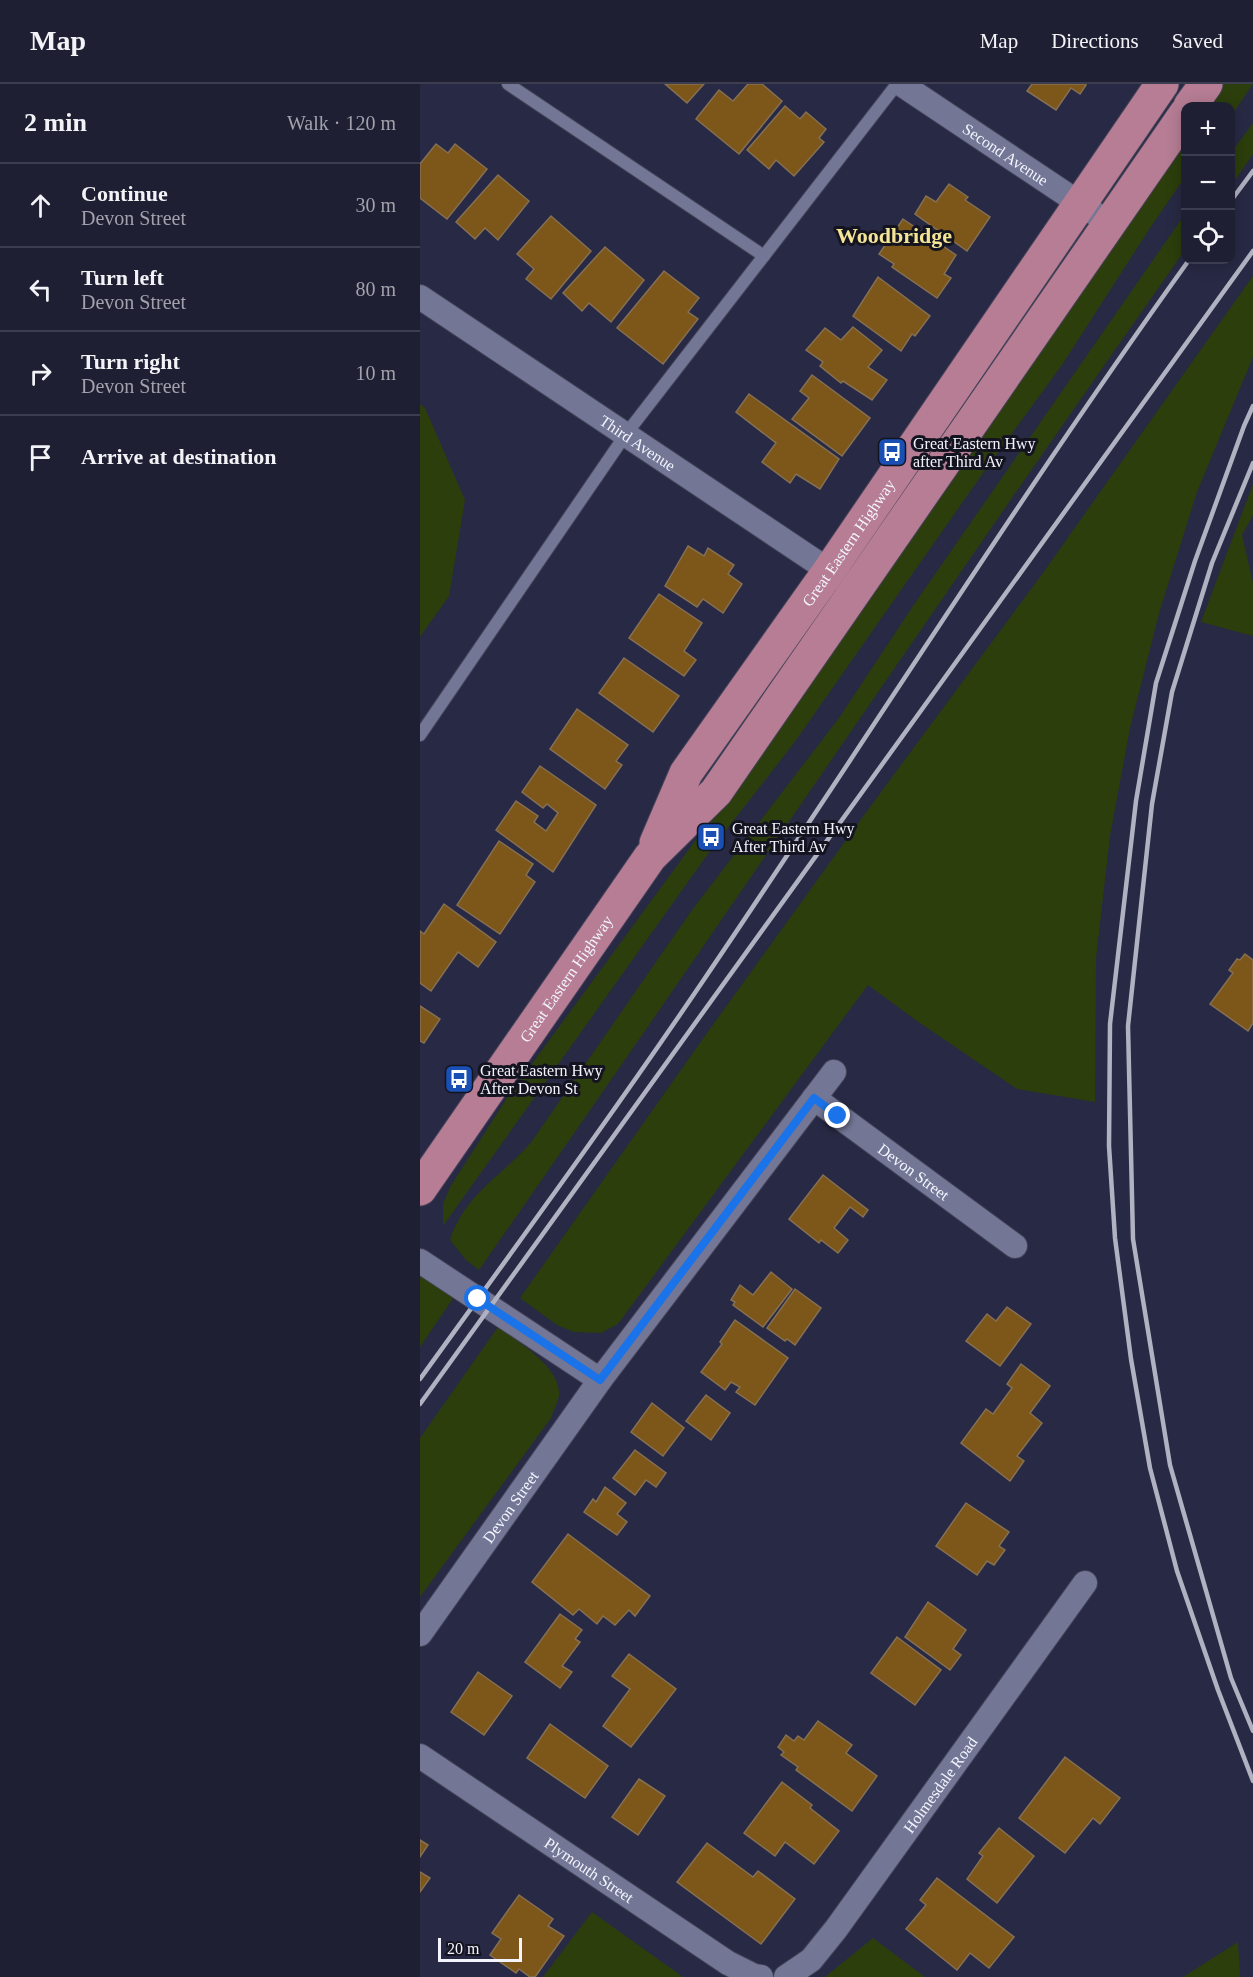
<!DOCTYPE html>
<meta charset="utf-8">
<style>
:root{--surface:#1e1f33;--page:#2b2c3f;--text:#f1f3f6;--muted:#a1a2ac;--line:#3c3d4e}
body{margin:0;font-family:"Times New Roman",serif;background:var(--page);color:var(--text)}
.controls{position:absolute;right:18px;top:18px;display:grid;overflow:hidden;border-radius:12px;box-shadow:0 3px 15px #0003}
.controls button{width:54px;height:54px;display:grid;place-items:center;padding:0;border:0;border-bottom:2px solid var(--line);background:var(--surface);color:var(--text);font:30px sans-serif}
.scale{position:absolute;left:18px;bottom:15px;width:84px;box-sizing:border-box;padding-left:6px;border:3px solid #f3f4fe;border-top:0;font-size:16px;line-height:21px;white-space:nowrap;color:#f3f4fe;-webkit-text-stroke:4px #13141f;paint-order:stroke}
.stop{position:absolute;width:18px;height:18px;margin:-14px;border:4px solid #1a73e8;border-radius:50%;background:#fff}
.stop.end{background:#1a73e8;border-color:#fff;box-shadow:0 2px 6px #0008}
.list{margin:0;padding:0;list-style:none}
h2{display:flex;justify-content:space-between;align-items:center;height:78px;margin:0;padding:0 24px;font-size:26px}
h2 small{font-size:20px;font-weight:400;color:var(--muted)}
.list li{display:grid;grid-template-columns:39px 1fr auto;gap:18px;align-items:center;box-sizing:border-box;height:84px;padding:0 24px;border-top:2px solid var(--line)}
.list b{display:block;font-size:22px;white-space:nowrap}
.list p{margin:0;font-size:20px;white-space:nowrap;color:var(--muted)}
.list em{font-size:20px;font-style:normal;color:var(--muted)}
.icon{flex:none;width:33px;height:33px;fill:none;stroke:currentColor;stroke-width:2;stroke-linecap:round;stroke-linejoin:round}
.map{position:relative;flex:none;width:833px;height:1893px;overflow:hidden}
header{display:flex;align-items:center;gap:36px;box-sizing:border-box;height:84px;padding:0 30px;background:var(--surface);border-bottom:2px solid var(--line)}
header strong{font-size:28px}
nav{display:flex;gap:33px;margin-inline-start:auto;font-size:21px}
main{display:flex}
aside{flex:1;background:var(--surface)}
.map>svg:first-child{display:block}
</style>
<header>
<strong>Map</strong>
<nav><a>Map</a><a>Directions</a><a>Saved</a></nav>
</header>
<main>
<aside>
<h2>2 min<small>Walk · 120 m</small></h2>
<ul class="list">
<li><svg class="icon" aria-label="ahead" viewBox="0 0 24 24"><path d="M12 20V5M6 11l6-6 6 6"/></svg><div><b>Continue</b><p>Devon Street</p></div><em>30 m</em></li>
<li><svg class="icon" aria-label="left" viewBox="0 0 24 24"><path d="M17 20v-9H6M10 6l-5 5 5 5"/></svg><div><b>Turn left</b><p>Devon Street</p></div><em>80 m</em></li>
<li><svg class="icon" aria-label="right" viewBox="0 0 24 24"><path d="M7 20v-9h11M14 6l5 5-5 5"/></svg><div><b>Turn right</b><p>Devon Street</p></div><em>10 m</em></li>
<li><svg class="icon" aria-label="arrive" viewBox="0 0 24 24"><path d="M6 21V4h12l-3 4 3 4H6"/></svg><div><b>Arrive at destination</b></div></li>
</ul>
</aside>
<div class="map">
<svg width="833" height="1893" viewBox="0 0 833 1893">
<rect width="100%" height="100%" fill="#282944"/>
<g fill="#2c3e0c">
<polygon points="803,0 833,0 811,32 810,22 788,22"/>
<polygon points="833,39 833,70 811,102 811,69"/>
<polygon points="765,54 765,93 730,144 642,281 561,392 374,659 290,767 23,1142 23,1120 30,1103 87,1014 294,731"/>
<path d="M765 130V166C527 504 296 847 59 1186L46 1176 30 1156C45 1109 83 1092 112 1057L272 826 419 634 495 519Z"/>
<polygon points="833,192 833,273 777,408 739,529 710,644 690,752 676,874 675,1018 597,1005 497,937 448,901 198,1240 181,1249 154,1248 137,1241 100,1214 287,949 447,727 620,493"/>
<polygon points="0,320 5,324 45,416 29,512 0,553"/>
<polygon points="833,400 833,431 822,451 833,499 833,552 781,538"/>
<polygon points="2,1191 34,1213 0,1263 0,1193"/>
<path d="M78 1243C98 1258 141 1283 139 1311 138 1319 133 1327 131 1334L0 1513V1354Z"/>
<polygon points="172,1828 263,1893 123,1893"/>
<polygon points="453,1854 505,1893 405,1893"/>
<polygon points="818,1858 820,1893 763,1893"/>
</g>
<g fill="#7d5619" stroke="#857054" stroke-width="1.5">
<polygon points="245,0 284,0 267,19"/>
<polygon points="328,0 342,0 362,17 319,70 276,35 299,6 313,17"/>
<polygon points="612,0 665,0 666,1 660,10 651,4 636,26 607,7"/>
<polygon points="365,22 380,35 386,28 406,45 399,54 404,58 374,92 356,76 349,85 327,66"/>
<polygon points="16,60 28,69 35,60 67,85 27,135 0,114 0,80"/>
<polygon points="78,91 109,117 78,156 65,144 55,155 36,138"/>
<polygon points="529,100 548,113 545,116 570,133 547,167 495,130 506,112 516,118"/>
<polygon points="131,132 171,167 131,215 106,195 114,185 97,170"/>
<polygon points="483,135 536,171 524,190 531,194 517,214 472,183 474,180 459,170"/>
<polygon points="185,163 224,196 191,238 169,219 162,227 143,209"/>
<polygon points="244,187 279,214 268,228 278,235 243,280 197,244"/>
<polygon points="458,193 510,232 495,252 492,250 481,267 433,232"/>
<polygon points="433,243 462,266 448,283 467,296 452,316 423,297 421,299 400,282 403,278 386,266 405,244 421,256"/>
<polygon points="392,291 450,334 422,372 372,335 389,314 380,307"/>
<polygon points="329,310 419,375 400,405 376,390 370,399 342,378 356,359 316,328"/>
<polygon points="268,462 284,472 288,464 314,481 308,490 322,500 303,529 283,515 277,523 245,502"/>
<polygon points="239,510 282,539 264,567 276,576 264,592 209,554"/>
<polygon points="204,574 259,612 233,648 179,609"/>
<polygon points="157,625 208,661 196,677 202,681 185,705 130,665"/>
<polygon points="120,682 176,721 133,788 76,746 96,717 118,732 114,738 126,747 138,729 127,720 123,724 102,708"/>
<polygon points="79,757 113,780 106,791 115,798 80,850 37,821"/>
<polygon points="24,820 76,858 58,883 38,868 11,907 0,899 0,847 4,850"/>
<polygon points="825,870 833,876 833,939 828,947 790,920 813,889 809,886 817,875 820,876"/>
<polygon points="0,922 20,935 4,959 0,957"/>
<polygon points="403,1091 448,1126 443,1133 430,1123 414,1144 428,1156 418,1169 401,1156 399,1159 369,1135"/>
<polygon points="351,1188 372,1205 343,1243 313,1221 315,1218 311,1216 320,1201 333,1211"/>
<polygon points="375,1205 401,1224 375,1261 367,1255 365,1257 347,1244"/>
<polygon points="587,1223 611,1240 580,1282 546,1257 567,1230 576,1237"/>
<polygon points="315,1236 368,1274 335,1321 316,1308 320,1303 311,1298 305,1306 281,1288 302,1260 300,1258"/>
<polygon points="601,1280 630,1302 610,1329 622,1339 597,1372 604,1377 590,1397 541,1359 566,1325 573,1330 592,1304 587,1300"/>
<polygon points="286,1311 310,1329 291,1356 266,1337"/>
<polygon points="232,1319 264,1344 243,1372 211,1348"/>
<polygon points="215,1366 246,1389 236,1403 226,1396 215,1411 193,1394"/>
<polygon points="185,1403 206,1419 197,1430 207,1438 197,1451 164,1428 173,1415 176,1418"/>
<polygon points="546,1419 589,1448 579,1462 585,1466 574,1481 567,1477 557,1491 516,1462"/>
<polygon points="148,1450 230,1512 215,1532 209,1526 195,1541 183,1532 177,1540 159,1525 153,1531 112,1498"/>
<polygon points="508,1518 546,1546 533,1565 541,1571 530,1586 485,1553"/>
<polygon points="140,1530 162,1546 155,1555 160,1558 142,1582 152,1588 140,1604 105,1578"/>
<polygon points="477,1553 521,1586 495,1621 451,1589"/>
<polygon points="209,1570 256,1605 211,1663 183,1642 210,1605 192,1592"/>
<polygon points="58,1588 92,1612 64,1651 31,1628"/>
<polygon points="398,1637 432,1661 426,1669 457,1692 432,1727 376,1686 378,1683 361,1671 364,1668 358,1663 366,1651 374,1657 378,1652 384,1656"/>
<polygon points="130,1640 188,1682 165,1714 107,1674"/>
<polygon points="645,1673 700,1714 680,1740 673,1734 645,1769 599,1734"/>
<polygon points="219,1695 245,1712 218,1751 192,1733"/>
<polygon points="362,1698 392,1721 390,1724 419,1747 394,1780 365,1758 355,1772 324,1749"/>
<polygon points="579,1744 614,1772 577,1819 547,1795 563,1772 559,1769"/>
<polygon points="0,1756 8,1761 0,1773"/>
<polygon points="287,1759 333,1793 338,1787 375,1815 341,1860 257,1798"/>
<polygon points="0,1788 10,1794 0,1808"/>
<polygon points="517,1794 594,1853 569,1884 550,1869 537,1886 486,1845 506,1821 500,1816"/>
<polygon points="99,1811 133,1835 128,1842 144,1852 115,1893 110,1893 99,1885 96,1889 70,1871 81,1855 72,1849"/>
</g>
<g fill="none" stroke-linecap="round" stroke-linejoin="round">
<g stroke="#444359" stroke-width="14">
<g id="service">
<polyline points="88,0 344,172"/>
<polyline points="0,651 206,350 477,0"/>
</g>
</g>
<g stroke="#444359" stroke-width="26">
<g id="minor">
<path id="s1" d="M481 0 674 129"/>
<path id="s2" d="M0 213 423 496"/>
<path id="s3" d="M394 1014 595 1162"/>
<polyline points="0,1177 180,1296"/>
<path id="s4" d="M0 1550 180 1296 414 988"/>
<path id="s5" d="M0 1672 308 1879 334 1892 341 1893"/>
<path id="s6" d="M366 1893 391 1876 416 1845 665 1499"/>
</g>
</g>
<g stroke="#444359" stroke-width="35">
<g id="trunk">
<polyline points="770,22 786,0"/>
<path id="s7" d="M236 759 266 689 409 487 742 0"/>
<path id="s8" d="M0 1105 230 773 296 708 766 29"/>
</g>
</g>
<use href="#service" stroke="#737695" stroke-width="12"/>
<use href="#minor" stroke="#737695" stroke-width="24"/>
<use href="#trunk" stroke="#b67d94" stroke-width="33"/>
<g stroke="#b0b1c1" stroke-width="4.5">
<polyline points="810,118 833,87"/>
<polyline points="833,322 824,342 775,477 736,599 716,717 690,940 689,1062 695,1154 711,1275 730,1384 757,1487 798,1606 833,1697"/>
<polyline points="833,379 792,479 752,608 732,720 708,942 713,1155 750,1381 811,1594 833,1647"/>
<path d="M0 1295C96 1162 193 1030 285 894 447 655 601 410 769 176"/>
<polyline points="0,1320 833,167"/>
</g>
</g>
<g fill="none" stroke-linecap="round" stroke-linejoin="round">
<polyline stroke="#1a73e8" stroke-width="8" points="58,1215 180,1296 394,1014 418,1032"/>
</g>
<defs>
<g id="bus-square" transform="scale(1.5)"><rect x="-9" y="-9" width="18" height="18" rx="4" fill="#1a4fb4" stroke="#13141f"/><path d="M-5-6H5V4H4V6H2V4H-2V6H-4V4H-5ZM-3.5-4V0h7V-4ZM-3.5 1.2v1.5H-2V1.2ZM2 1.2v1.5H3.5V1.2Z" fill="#fff"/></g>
</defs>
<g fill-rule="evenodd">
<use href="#bus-square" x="472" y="368"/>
<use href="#bus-square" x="291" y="753"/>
<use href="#bus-square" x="39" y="995"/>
</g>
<g text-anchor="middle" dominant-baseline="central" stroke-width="6" stroke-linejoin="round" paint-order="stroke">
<g font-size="16" fill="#f3f4fe" stroke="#13141f">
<text stroke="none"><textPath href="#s1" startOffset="126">Second Avenue</textPath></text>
<text stroke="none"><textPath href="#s2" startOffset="262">Third Avenue</textPath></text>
<text stroke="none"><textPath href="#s7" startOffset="358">Great Eastern Highway</textPath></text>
<text stroke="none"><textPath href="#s8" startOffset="256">Great Eastern Highway</textPath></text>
<text stroke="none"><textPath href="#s3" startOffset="124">Devon Street</textPath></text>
<text stroke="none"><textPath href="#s4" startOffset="156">Devon Street</textPath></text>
<text stroke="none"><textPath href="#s6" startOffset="248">Holmesdale Road</textPath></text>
<text stroke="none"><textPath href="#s5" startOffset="204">Plymouth Street</textPath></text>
</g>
<g font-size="16" fill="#f3f4fe" stroke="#13141f" text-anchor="start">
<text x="493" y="359">Great Eastern Hwy<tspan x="493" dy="18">after Third Av</tspan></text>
<text x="312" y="744">Great Eastern Hwy<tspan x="312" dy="18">After Third Av</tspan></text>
<text x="60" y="986">Great Eastern Hwy<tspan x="60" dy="18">After Devon St</tspan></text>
</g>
<g font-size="22" font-weight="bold" fill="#f4e596" stroke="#13141f">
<text x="474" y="151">Woodbridge</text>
</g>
</g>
</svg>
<div class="controls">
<button>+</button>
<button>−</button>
<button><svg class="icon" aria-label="locate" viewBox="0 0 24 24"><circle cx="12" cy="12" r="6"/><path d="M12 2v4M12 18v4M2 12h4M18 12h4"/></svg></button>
</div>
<div class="scale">20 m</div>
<div class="stop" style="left:58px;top:1215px"></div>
<div class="stop end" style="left:418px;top:1032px"></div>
</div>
</main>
